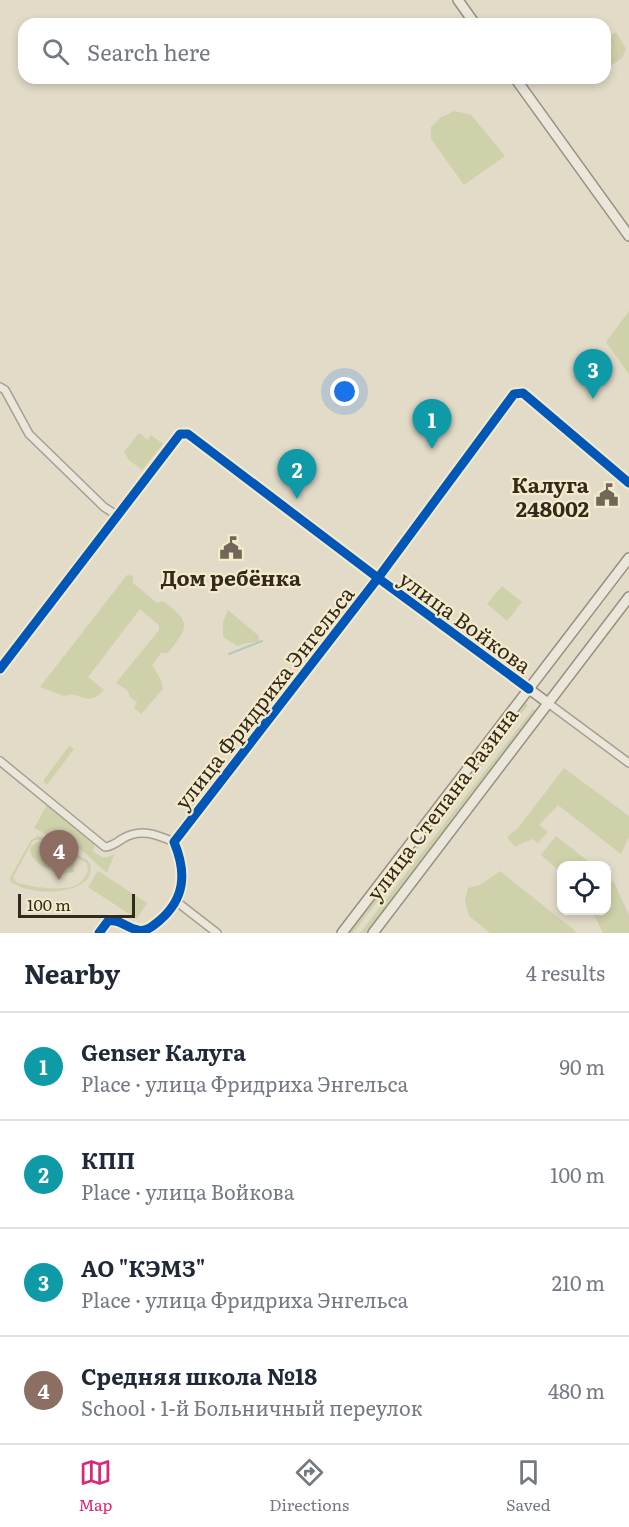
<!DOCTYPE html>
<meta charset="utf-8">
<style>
:root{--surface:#fff;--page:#f2f2f3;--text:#1f2937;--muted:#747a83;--line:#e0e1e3;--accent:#db2777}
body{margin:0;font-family:Literata,serif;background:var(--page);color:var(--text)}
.controls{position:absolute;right:18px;bottom:18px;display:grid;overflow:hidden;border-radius:12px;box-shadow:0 3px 9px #0003}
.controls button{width:54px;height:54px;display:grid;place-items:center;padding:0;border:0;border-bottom:2px solid var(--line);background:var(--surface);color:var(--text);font:30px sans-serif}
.scale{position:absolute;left:18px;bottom:15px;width:117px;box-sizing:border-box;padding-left:6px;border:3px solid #33291c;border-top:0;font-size:16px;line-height:21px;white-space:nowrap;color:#33291c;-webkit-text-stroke:4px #f4ebcd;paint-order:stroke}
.you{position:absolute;left:345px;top:392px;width:21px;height:21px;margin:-15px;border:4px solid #fff;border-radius:50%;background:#1a73e8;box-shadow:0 0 0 9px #1a73e833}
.badge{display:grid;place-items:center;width:39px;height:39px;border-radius:50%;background:var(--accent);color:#fff;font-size:20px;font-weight:700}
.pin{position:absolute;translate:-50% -50px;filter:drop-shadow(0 2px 3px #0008)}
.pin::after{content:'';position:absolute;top:32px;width:21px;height:18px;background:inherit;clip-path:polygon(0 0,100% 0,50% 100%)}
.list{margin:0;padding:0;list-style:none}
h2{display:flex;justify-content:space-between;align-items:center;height:78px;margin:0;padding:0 24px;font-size:26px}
h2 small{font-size:20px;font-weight:400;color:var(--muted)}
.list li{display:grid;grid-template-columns:39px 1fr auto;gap:18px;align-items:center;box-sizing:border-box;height:108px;padding:0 24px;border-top:2px solid var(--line)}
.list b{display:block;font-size:22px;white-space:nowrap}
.list p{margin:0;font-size:20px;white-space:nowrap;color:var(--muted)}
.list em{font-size:20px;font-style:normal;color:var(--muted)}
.icon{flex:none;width:33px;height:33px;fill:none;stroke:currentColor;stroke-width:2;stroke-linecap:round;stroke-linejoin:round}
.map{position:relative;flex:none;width:629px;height:933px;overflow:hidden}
.search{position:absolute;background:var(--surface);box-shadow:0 3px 9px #0003;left:18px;right:18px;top:18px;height:66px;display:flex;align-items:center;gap:15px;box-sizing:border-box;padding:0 21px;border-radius:18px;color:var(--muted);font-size:22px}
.sheet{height:510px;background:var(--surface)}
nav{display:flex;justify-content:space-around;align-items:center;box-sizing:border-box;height:84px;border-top:2px solid var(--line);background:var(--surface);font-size:16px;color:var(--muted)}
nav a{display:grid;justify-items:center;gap:3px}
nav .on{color:var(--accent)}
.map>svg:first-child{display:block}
</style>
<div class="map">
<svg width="629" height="933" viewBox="0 0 629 933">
<rect width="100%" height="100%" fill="#e2dbc8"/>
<g fill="#cfd1ab" fill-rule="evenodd">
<polygon points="616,32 626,49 622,58 612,65 605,57 610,52 612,46 607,38"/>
<polygon points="455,111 471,115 505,156 464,185 431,139 431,127 441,117"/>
<polygon points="629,311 629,374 606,342"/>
<polygon points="139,433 148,440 151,435 163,444 142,470 129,460 124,452"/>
<path d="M127 575 133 576V583L157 603 163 601C192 623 189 626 168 653H161L152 665 161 680 163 689 141 714 134 708 137 702 131 698 127 690 116 683 159 630V625L140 609 88 677 104 690C86 709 82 690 64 696L40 687Z"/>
<polygon points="502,586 522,602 507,621 487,604"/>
<path d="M228 610 259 636V641C251 644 245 642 237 646L223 637V622Z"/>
<polygon points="523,701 528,705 353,933 345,933"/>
<polygon points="533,709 537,711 368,933 360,933"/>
<polygon points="69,746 74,749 47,785 43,781"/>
<polygon points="564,768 629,816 629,837 621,854 558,805 539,825 548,832 538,843 532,839 515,847 507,837 518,828"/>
<path d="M47 805 95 844 93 851C102 858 106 860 115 853L107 873 85 853 66 839 58 840 34 828Z"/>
<path d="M38 836 87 860C92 866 92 871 88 878 75 896 28 895 11 882L10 878 31 840ZM38 839 42 841C11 847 48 879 74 872L73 858 46 842 87 863 88 871C86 875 83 880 80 883 67 893 30 887 16 882L13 877 33 841Z"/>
<polygon points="556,836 593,865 592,865 562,866 561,872 541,855"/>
<polygon points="98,871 147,903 137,919 88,887"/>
<polygon points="500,871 574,930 576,933 490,933 469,916 465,901 468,888 480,885"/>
<polygon points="613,880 629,915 629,933 603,933 592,911 606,910 607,889"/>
</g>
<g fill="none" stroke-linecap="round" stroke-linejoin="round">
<polyline stroke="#b4c7bc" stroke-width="2" points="229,654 262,641"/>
<g stroke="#a6a092" stroke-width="10">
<g id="minor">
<polyline points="0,387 5,390 29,434 104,507 118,516"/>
<polyline points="378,578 514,394 523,393 629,483"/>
<polyline points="548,703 629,763"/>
<path d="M0 761 105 847C113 846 116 843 122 839 140 828 156 834 174 842"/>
<polyline points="177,902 217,933"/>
</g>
</g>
<g stroke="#a6a092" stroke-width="11">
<g id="tertiary">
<polyline points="0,669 180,434 188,434 378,578 529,689"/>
<path d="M99 933 108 921C121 919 126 928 138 930 146 932 153 926 159 921 185 899 187 873 174 842L378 578"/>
</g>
</g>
<g stroke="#968f82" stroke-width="12">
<g id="secondary">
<polyline points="458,0 475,24"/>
<polyline points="515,78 629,236"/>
<polyline points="529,689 548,703"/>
<polyline points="342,933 629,558"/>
<polyline points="373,933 629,597"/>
</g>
</g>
<use href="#minor" stroke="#eae6da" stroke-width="7"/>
<use href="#tertiary" stroke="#eae6da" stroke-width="8"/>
<use href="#secondary" stroke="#eae6da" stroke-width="9"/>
<g stroke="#f4ebcd" stroke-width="13">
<g id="cycleway">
<polyline points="0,669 180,434 188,434 378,578 529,689"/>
<path d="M99 933 108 921C121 919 126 928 138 930 146 932 153 926 159 921 185 899 187 873 174 842L378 578 514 394 523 393 629 483"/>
</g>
</g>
<use href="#cycleway" stroke="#0057b8" stroke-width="9"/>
</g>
<defs>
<g id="civic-bare" transform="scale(1.8)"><path d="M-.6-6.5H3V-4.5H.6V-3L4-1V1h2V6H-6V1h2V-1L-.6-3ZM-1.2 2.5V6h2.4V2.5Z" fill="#706758" stroke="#f4ebcd" stroke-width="2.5" paint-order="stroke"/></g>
</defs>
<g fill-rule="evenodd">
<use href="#civic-bare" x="607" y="495"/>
<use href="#civic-bare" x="231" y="548"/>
</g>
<g text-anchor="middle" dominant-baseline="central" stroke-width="4.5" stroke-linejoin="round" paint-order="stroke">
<g font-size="21" font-weight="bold" fill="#33291c" stroke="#f4ebcd" text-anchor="end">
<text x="589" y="483">Калуга<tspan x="589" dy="24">248002</tspan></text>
<text x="231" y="576" text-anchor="middle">Дом ребёнка</text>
</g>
<g font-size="21" fill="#33291c" stroke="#f4ebcd">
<text transform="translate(466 621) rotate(36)">улица Войкова</text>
<text transform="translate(263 697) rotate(-52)">улица Фридриха Энгельса</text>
<text transform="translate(441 803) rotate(-53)">улица Степана Разина</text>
</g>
</g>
</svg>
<div class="controls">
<button><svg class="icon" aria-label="locate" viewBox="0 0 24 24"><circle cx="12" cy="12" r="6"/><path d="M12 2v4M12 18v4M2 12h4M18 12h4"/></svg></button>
</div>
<div class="scale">100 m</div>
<div class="you"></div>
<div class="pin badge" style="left:432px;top:449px;background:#0f9aa8">1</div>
<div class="pin badge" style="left:297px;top:499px;background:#0f9aa8">2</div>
<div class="pin badge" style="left:593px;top:399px;background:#0f9aa8">3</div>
<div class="pin badge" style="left:59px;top:880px;background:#8d6e63">4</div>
<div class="search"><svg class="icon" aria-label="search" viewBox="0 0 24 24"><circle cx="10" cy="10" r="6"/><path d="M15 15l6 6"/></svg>Search here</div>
</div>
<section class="sheet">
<h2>Nearby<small>4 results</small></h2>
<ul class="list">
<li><span class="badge" style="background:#0f9aa8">1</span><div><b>Genser Калуга</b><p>Place · улица Фридриха Энгельса</p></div><em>90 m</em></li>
<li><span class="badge" style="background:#0f9aa8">2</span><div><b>КПП</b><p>Place · улица Войкова</p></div><em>100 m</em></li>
<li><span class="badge" style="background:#0f9aa8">3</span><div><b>АО &quot;КЭМЗ&quot;</b><p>Place · улица Фридриха Энгельса</p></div><em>210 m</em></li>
<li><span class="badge" style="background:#8d6e63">4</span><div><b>Средняя школа №18</b><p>School · 1-й Больничный переулок</p></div><em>480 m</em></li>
</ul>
</section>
<nav>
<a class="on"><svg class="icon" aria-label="map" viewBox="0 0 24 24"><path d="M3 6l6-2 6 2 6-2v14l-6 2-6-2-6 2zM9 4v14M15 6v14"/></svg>Map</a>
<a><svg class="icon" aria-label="directions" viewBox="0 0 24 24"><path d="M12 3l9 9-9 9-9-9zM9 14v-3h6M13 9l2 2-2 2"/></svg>Directions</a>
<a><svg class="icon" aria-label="saved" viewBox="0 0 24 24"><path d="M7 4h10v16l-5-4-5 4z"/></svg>Saved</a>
</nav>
